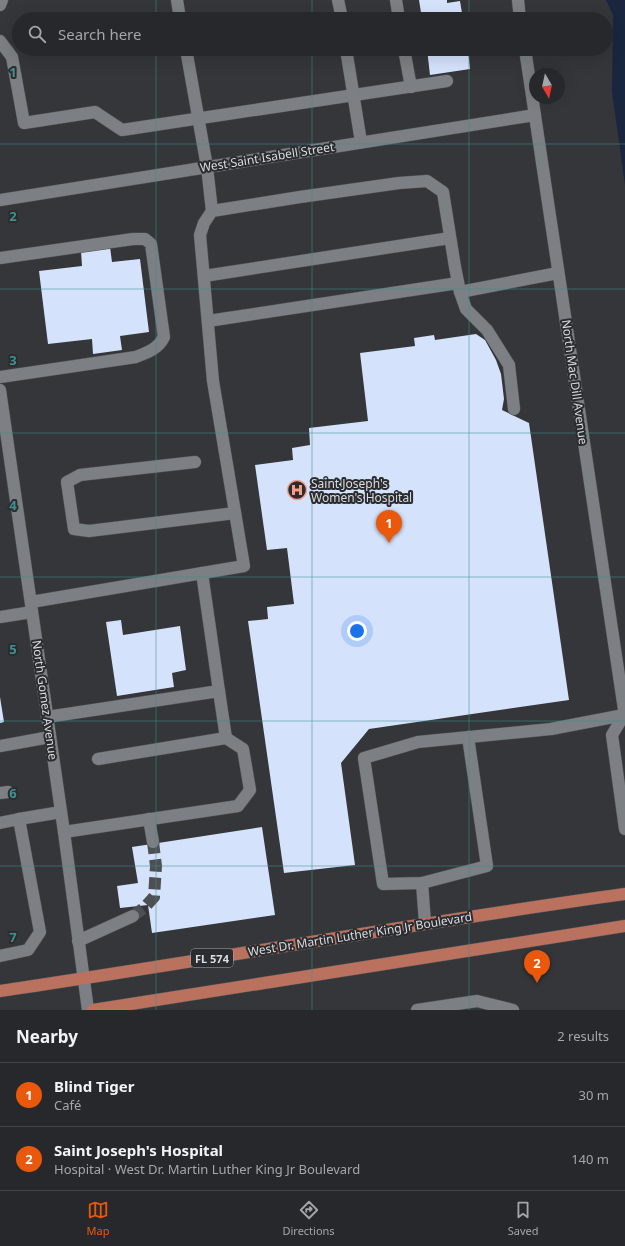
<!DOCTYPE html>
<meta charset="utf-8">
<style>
:root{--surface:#27282c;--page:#333438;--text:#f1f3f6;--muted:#a4a6a9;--line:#434448;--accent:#ea580c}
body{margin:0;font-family:"Noto Sans",sans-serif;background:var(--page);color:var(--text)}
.compass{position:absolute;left:529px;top:68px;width:36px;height:36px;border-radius:50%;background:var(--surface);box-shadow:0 4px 16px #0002;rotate:171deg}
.you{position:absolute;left:357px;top:631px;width:14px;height:14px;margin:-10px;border:3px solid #fff;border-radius:50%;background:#1a73e8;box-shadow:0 0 0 6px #1a73e833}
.badge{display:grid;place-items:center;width:26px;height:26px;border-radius:50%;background:var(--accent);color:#fff;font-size:13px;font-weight:700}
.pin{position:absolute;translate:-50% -33px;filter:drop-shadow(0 1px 2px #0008)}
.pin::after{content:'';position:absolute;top:21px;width:14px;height:12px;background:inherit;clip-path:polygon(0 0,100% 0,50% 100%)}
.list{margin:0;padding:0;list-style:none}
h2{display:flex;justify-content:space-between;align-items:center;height:52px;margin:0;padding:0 16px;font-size:17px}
h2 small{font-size:13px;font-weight:400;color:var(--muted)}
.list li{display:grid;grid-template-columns:26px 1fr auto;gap:12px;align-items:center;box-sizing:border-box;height:64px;padding:0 16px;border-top:1px solid var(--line)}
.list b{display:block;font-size:15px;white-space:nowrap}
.list p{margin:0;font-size:13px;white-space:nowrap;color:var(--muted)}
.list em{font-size:13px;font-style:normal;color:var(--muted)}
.icon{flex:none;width:22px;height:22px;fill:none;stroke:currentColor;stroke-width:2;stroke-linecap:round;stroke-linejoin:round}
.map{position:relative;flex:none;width:625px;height:1010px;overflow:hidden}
.search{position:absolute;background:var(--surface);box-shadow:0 4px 16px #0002;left:12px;right:12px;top:12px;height:44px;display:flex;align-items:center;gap:10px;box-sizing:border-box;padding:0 14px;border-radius:22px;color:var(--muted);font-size:15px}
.sheet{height:180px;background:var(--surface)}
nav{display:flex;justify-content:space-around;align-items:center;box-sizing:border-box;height:56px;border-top:1px solid var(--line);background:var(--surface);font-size:11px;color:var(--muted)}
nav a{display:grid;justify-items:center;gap:2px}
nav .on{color:var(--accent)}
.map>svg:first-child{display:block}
</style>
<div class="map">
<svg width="625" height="1010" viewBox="0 0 625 1010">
<rect width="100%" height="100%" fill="#34363a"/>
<polygon fill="#1a263e" points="606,0 625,0 625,185 612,92 613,15"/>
<g fill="#d5e2fc">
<polygon points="419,0 447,0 447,3 460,1 463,19 422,19"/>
<polygon points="427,49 468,49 470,69 430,75"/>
<polygon points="110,247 112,262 140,259 149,332 120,336 122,350 93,354 92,339 48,344 39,271 82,266 81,251"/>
<polygon points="476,334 485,340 496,360 501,374 504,399 502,410 529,423 569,700 369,729 341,763 355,865 284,873 248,621 268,619 267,607 294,604 287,548 267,550 255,465 293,460 292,448 310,445 309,428 368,421 360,353 415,346 414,338 434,335 435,340"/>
<polygon points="121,620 123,635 180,626 186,670 172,673 174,687 117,696 106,622"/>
<polygon points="0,697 4,722 0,723"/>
<polygon points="262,827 275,915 152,933 148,905 120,908 117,886 138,883 132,847"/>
</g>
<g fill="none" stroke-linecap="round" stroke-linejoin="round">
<polyline stroke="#4d4f53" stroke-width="12" stroke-dasharray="12 6" stroke-linecap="butt" points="133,916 144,908 154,897 156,866 153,842"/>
<g stroke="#515356" stroke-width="13">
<g id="minor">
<polyline points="177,0 180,19"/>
<polyline points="338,0 342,19"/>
<polyline points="396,0 399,19"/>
<polyline points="518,0 520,19"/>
<polyline points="0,5 2,0"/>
<polyline points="0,41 12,57 24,123 95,112 122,130 447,81"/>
<polyline points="186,49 207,167 212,211"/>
<polyline points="346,49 361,142"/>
<polyline points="404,49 411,87"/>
<polyline points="525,49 625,716"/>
<polyline points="0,200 535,115"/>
<path d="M0 258 133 239H145L151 244 164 337C158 349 148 352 136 357L0 377"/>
<polyline points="204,276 450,238"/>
<polyline points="460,292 558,273"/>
<polyline points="208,321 458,283"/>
<polyline points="0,390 64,832 88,1010"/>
<polyline points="195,462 80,475 67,482 74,529 89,531 235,513"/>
<polyline points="31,602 244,566 213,381 200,235 204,223 212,211 300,197 399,183 427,181 443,192 455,267 460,292 466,309 487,330 509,365 514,409"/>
<polyline points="0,617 32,612"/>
<polyline points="624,715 612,735 625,829"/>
<polyline points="47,717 219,691 202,573"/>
<polyline points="468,737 487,866 422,883 383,884 364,758 418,742 551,729 624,715"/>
<polyline points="0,746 50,737"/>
<polyline points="98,759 226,738"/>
<polyline points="0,793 8,792"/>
<polyline points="149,819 153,842"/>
<polyline points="0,823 19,819"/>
<polyline points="64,832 238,806 250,790 243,749 226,738 219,691"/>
<polyline points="422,883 425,923"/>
<polyline points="78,941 133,916"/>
<polyline points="0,956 28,950 40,932 19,819 61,812"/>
<polyline points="417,1010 477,1001 513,1010"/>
</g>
</g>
<g stroke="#515356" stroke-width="13">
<g id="major">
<path d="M0 991C209 960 416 923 625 894"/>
<polyline points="93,1010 625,926"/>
</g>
</g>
<use href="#minor" stroke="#7c7f83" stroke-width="12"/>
<use href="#major" stroke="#ba715e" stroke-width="12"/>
</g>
<path fill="none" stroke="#42908a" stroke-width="1" stroke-opacity="0.55" d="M156 0V19M312 0V19M469 0V19M156 49V1010M312 49V1010M469 49V1010M0 144H625M0 289H625M0 433H625M0 577H625M0 721H625M0 866H625"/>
<defs>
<g id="hospital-ring" transform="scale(1)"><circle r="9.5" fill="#2a2c30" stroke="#f49e87" stroke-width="1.5"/><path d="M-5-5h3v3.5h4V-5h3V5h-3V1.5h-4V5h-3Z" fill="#f49e87"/></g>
</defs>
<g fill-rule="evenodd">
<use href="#hospital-ring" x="297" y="490"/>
</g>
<g text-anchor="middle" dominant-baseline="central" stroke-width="4" stroke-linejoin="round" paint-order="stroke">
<rect fill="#2a2c30" stroke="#a6a7aa" stroke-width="1" x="191" y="949" width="42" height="18" rx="3"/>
<g font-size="11" font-weight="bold" fill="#dbdcde">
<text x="212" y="958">FL 574</text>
</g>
<g font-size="12" fill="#dbdcde" stroke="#2a2c30">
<text transform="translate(267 157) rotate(-9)">West Saint Isabell Street</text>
<text transform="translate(575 382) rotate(82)">North Mac Dill Avenue</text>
<text transform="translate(45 700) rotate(82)">North Gomez Avenue</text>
<text transform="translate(360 934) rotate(-9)">West Dr. Martin Luther King Jr Boulevard</text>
</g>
<g font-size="12" fill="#dbdcde" stroke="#2a2c30" text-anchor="start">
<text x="311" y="483">Saint Joseph's<tspan x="311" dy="14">Women's Hospital</tspan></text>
</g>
</g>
<g font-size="13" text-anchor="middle" font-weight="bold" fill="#42908a" stroke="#2a2c30" stroke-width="4" stroke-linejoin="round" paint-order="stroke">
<text x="13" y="77">1</text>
<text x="13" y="221">2</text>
<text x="13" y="365">3</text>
<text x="13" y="510">4</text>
<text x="13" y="654">5</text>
<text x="13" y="798">6</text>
<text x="13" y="942">7</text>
</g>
</svg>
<svg class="compass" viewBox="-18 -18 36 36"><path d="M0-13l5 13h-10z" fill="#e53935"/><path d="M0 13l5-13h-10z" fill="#a4a6a9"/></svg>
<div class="you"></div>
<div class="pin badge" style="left:389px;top:543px">1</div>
<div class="pin badge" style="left:537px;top:983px">2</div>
<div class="search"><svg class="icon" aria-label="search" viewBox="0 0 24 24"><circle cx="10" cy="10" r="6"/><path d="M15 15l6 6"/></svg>Search here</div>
</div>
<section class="sheet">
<h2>Nearby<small>2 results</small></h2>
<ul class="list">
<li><span class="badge">1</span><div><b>Blind Tiger</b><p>Café</p></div><em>30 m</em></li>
<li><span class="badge">2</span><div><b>Saint Joseph's Hospital</b><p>Hospital · West Dr. Martin Luther King Jr Boulevard</p></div><em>140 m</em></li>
</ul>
</section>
<nav>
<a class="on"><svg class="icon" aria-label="map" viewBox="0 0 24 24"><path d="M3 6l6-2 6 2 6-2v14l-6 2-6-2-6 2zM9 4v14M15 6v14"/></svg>Map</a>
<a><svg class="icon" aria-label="directions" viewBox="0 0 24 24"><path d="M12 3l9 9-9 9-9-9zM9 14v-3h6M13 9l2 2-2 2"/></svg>Directions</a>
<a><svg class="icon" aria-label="saved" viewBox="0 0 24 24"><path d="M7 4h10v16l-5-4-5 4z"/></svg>Saved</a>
</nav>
